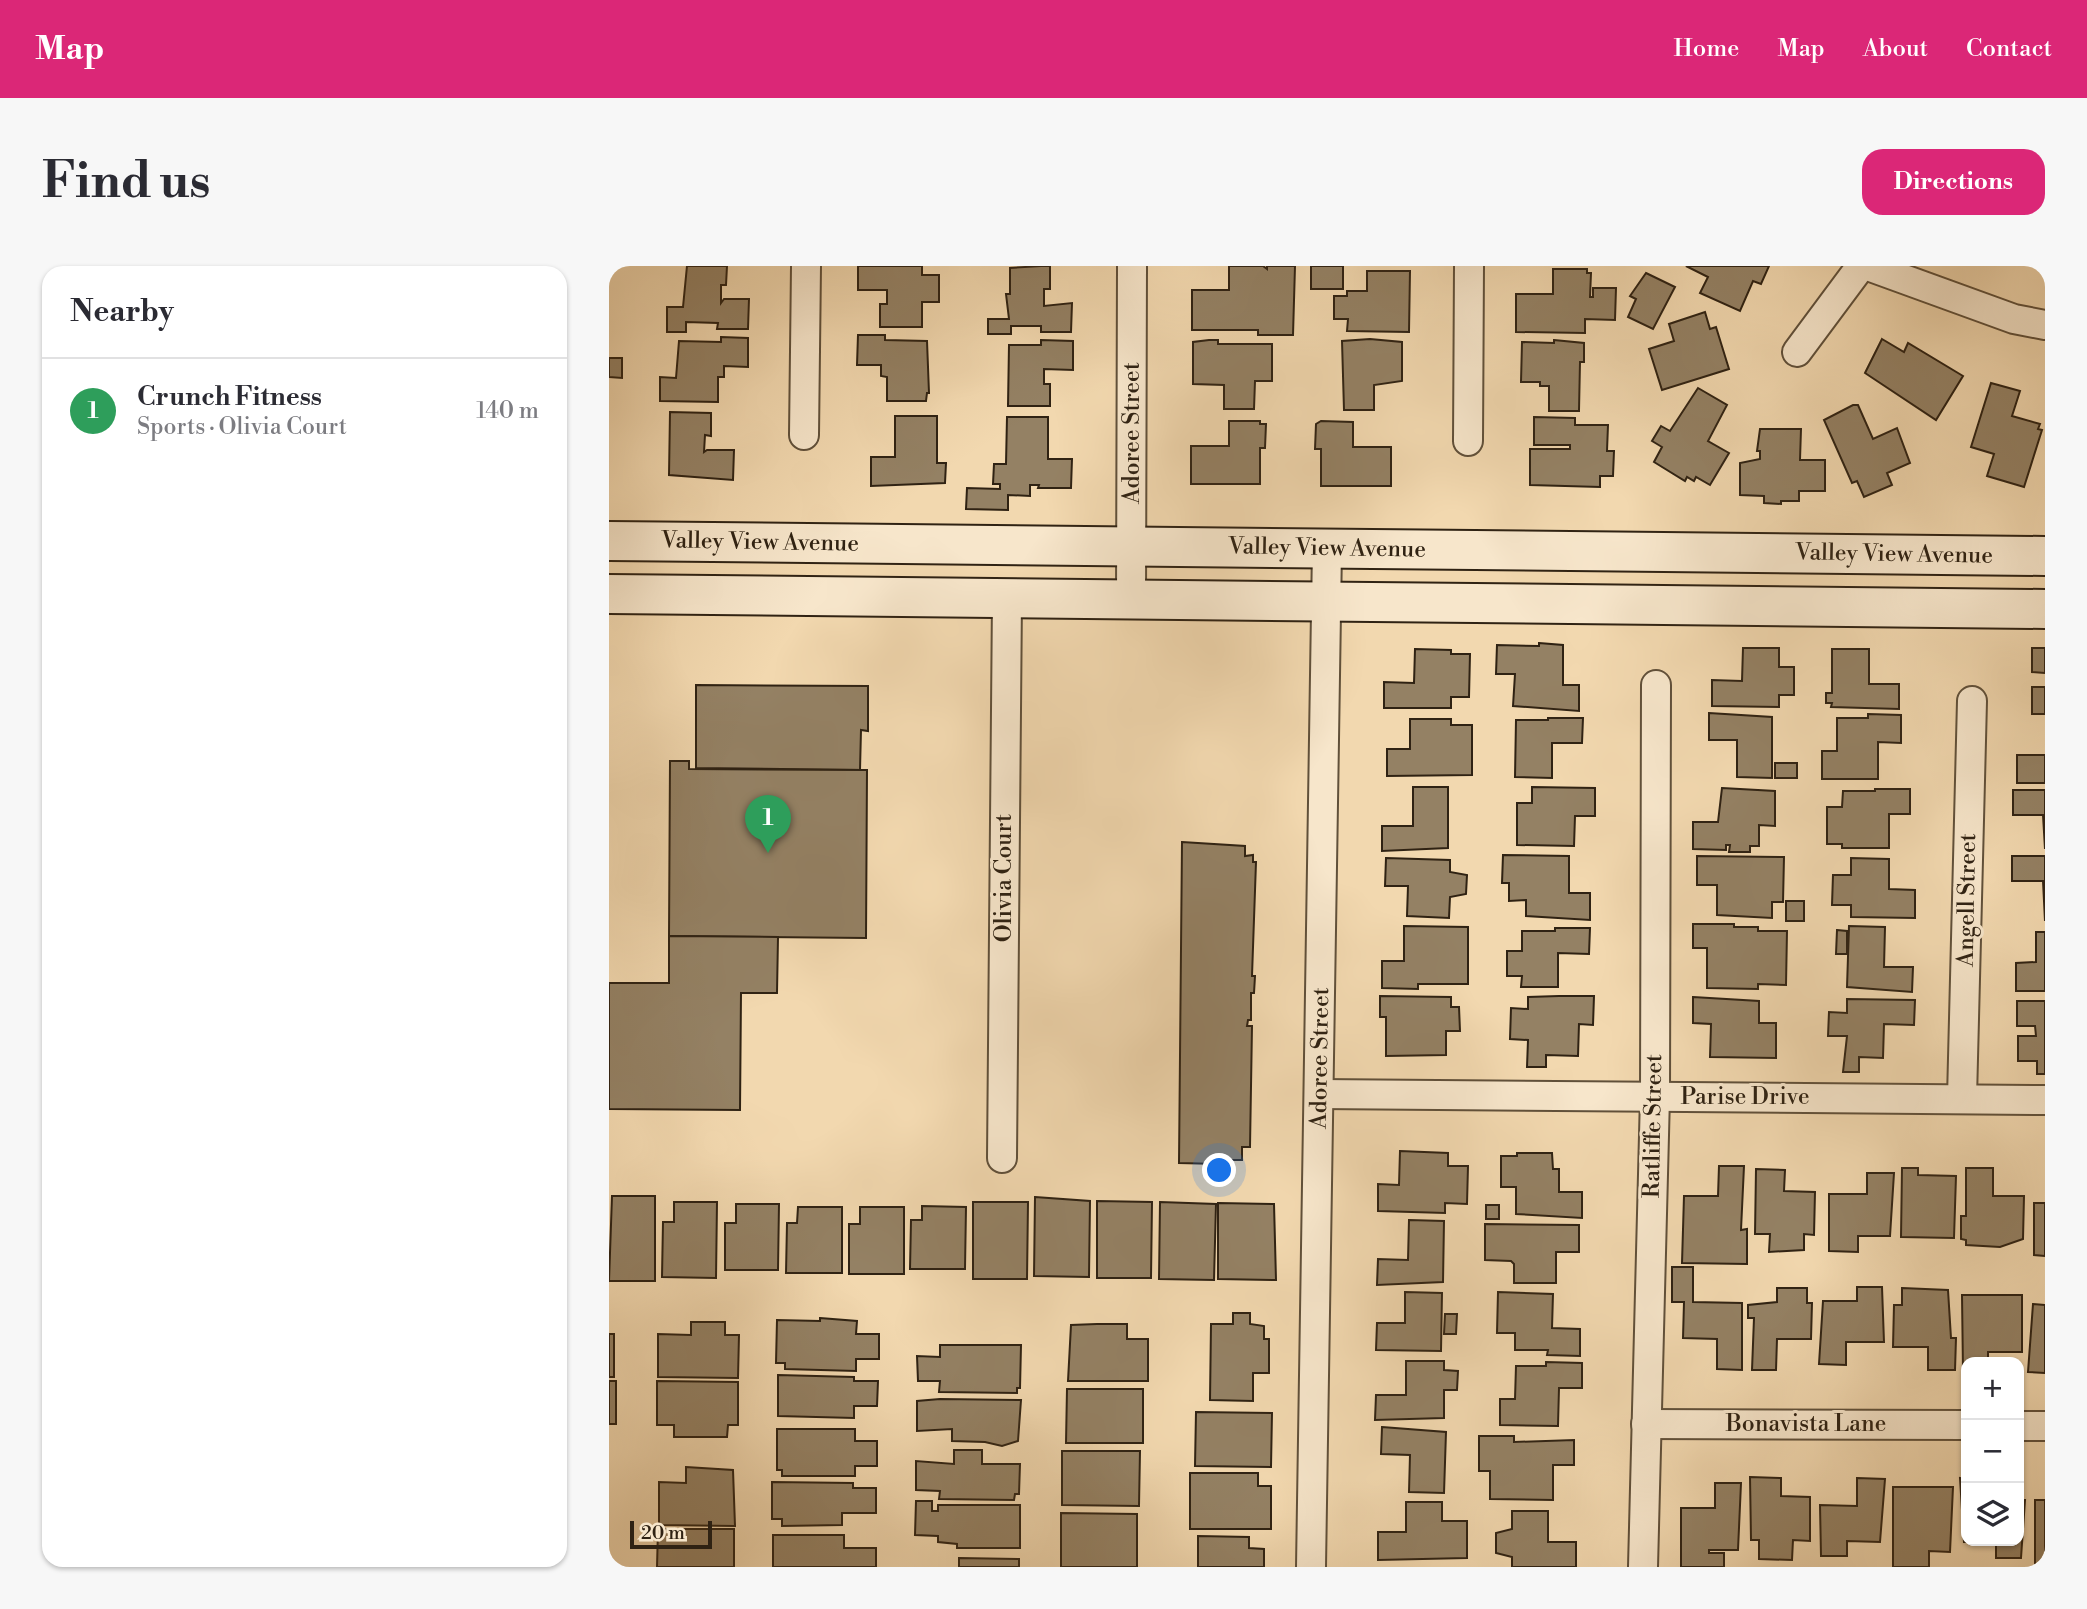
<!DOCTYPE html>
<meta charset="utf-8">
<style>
:root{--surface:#fff;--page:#f7f7f7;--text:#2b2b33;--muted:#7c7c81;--line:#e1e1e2;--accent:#db2777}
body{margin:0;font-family:"Libre Bodoni",serif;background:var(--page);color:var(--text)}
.controls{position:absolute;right:21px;bottom:21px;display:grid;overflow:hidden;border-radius:14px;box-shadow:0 2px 5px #0004}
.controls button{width:63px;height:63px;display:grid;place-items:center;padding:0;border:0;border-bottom:2px solid var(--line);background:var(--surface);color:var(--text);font:35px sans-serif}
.scale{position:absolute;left:21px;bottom:18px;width:82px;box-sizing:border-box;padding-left:7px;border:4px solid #2f2213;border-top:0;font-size:19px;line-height:24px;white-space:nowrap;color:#2f2213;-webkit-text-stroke:5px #f7e6cb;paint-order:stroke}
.you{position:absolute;left:611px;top:905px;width:24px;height:24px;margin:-18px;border:5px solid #fff;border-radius:50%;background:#1a73e8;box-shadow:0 0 0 10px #1a73e833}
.badge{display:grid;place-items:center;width:46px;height:46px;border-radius:50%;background:var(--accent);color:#fff;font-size:23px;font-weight:700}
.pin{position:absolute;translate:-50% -58px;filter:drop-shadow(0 2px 4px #0008)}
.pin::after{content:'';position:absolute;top:37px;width:24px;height:21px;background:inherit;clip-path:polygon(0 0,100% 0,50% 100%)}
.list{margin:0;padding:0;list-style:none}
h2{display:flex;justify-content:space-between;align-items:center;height:91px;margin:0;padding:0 28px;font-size:30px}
h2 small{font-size:23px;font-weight:400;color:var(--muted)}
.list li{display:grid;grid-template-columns:46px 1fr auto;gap:21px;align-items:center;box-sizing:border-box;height:105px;padding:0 28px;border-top:2px solid var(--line)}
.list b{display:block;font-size:26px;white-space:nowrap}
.list p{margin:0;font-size:23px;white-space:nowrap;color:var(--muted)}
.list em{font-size:23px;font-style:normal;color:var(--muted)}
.icon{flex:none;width:38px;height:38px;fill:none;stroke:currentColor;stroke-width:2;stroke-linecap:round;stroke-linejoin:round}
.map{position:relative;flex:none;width:1436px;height:1301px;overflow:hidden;border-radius:21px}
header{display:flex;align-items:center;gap:42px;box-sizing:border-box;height:98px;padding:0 35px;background:var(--accent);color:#fff}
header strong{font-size:33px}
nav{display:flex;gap:38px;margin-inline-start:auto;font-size:24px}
.intro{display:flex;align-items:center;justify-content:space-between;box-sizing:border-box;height:168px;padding:0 42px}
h1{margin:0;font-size:49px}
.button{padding:18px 32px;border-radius:21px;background:var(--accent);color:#fff;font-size:24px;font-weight:700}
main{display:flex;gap:42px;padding:0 42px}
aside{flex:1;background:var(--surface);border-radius:21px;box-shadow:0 2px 5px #0004}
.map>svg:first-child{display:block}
</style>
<header>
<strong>Map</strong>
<nav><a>Home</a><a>Map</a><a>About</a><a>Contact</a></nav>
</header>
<div class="intro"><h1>Find us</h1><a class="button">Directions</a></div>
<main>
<aside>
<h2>Nearby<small></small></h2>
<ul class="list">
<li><span class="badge" style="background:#2e9e5b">1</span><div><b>Crunch Fitness</b><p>Sports · Olivia Court</p></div><em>140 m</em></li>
</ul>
</aside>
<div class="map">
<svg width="1436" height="1301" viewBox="0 0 1436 1301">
<rect width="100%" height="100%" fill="#f2d8af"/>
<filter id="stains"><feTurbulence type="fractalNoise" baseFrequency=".00286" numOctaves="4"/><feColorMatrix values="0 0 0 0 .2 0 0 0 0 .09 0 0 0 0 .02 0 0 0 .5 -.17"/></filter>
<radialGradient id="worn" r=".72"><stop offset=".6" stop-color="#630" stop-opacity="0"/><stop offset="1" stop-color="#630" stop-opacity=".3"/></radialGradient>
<g fill="#948164" stroke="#2f2213" stroke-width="2">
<polygon points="78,0 118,0 117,19 112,19 112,37 115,33 140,33 139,63 108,63 109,57 77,56 77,66 58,66 58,41 74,41"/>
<polygon points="249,0 313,0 313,9 330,9 330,36 313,36 313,61 271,61 271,38 278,38 278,24 249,24"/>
<polygon points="432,0 441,0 441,23 435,23 435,40 463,37 462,66 432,66 432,60 402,60 402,68 379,68 379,53 400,53 397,28 401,28 401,2"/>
<polygon points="620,0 654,0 658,3 658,0 686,0 684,69 649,69 649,64 583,64 583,24 620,24"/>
<rect x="702" y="0" width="32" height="23"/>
<polygon points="1077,0 1160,0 1152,18 1144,15 1131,45 1091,27 1099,11"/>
<polygon points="944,3 978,3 978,7 982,7 981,31 984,31 984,22 1007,22 1006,54 976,53 976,67 907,66 907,28 944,28"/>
<polygon points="758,5 801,5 800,66 738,65 739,53 725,53 725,30 738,30 738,25 758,25"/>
<polygon points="1037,7 1066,21 1044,63 1019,51 1027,33 1021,30"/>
<polygon points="1096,46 1101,63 1107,61 1120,103 1053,124 1040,83 1065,75 1060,58"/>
<polygon points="249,69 276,69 276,74 318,75 320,127 318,127 317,135 278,135 278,111 272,110 272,99 248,99"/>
<polygon points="112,71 139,72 139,101 115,100 115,111 109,111 109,136 51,135 51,111 67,112 70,75 112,76"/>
<polygon points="761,73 793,76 793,115 765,119 765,144 735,144 733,75"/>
<polygon points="1273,73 1295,86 1299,77 1354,110 1327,154 1256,107"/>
<polygon points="432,74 464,75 464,104 435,103 435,118 441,118 441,140 399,140 400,79 432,79"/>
<polygon points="600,74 609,74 609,78 663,78 663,115 646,115 645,143 615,143 615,119 584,118 584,76"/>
<polygon points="945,74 975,77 975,96 971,96 970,145 940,145 940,120 931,120 931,116 912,116 913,76 945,77"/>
<polygon points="0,92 13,92 13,112 0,111"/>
<polygon points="1382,117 1411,125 1403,150 1431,158 1429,163 1433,164 1415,221 1378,210 1385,188 1362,181"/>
<polygon points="1089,122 1118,139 1099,175 1120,187 1101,219 1087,211 1085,215 1078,211 1076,215 1045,196 1053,181 1043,175 1052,160 1061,165"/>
<polygon points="1244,139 1249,139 1264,173 1288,162 1301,197 1278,207 1283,219 1255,231 1248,215 1243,217 1215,154"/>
<polygon points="61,146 102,147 102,170 96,169 95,186 98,184 125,184 124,214 60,209"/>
<polygon points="286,150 328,150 328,197 337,197 336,217 262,220 262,191 286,191"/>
<polygon points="398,151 439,151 439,193 463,193 462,222 429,222 430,219 421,219 421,230 399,229 399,244 357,243 358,222 391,223 391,218 384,218 385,198 397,198"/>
<polygon points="925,151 966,152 966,159 999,159 998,185 1005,185 1004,210 991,210 991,221 921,219 921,183 961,183 961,179 925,179"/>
<polygon points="620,155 651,155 651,158 657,158 656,182 651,182 651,218 582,218 582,180 620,180"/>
<polygon points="712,155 744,156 744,181 782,181 782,220 712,220 712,183 706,183 707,158"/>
<polygon points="1151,163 1192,163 1191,194 1216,194 1216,225 1190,225 1190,235 1172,235 1172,238 1155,237 1155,230 1131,229 1131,197 1151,193 1151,185 1148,185"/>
<polygon points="930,377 954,379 954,419 970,419 970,445 904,440 906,408 887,408 888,379 930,380"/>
<polygon points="1134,382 1170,382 1170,401 1185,401 1185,429 1170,429 1170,441 1103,440 1103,414 1133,415"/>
<polygon points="1423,382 1436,382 1436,407 1423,406"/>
<polygon points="806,383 842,384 842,388 861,388 860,431 842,431 842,442 775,442 775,416 805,417"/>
<polygon points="1223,383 1260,383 1260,418 1290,418 1290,443 1222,441 1223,437 1217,437 1217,427 1223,427"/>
<polygon points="87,419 259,420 259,465 252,464 251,504 87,502"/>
<rect x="1423" y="421" width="13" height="27"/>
<polygon points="1100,447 1163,451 1163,512 1128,511 1128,474 1100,474"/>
<polygon points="1259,448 1292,449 1292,477 1269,476 1269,513 1213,513 1213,485 1228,485 1228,452 1259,452"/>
<polygon points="939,452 974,452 973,477 943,477 943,512 906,511 907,454 939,454"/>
<polygon points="801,453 842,453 842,459 863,459 863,509 778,510 778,483 801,483"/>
<rect x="1408" y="489" width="28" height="28"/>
<polygon points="61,495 80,495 80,503 258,504 257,672 60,670"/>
<rect x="1166" y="497" width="22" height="15"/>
<polygon points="804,521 839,521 839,582 773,585 773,560 804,560"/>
<polygon points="923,521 986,522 986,550 966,550 965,580 908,579 908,537 923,537"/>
<polygon points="1113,522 1166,525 1166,560 1150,559 1150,580 1141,580 1141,586 1120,586 1121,579 1117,579 1117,584 1084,583 1084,556 1109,556"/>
<polygon points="1266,523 1301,523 1301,548 1280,548 1280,582 1233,582 1233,578 1218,578 1218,541 1233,541 1234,525 1266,525"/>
<polygon points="1404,524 1436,524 1436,583 1434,549 1404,549"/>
<polygon points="573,576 636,580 636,590 644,589 644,596 647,596 643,710 646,710 645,727 642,727 642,754 639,754 638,760 643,760 641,881 633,881 633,894 609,894 609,898 570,897"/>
<polygon points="894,589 960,590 960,627 981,627 981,654 917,650 917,634 900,635 900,617 893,617"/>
<polygon points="1088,590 1175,591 1174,636 1163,636 1163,652 1108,649 1108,619 1088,619"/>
<polygon points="1403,590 1436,590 1436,655 1434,615 1403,615"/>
<polygon points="777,592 841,594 841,606 858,609 857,628 841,631 840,652 798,650 799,620 776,620"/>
<polygon points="1242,592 1280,593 1280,623 1306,624 1306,652 1242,651 1242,639 1223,639 1224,609 1242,609"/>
<rect x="1177" y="635" width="18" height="20"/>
<polygon points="1084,658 1125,658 1125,661 1149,661 1149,665 1178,665 1177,719 1149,718 1149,723 1098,722 1098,682 1084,682"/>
<polygon points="795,660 859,661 859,718 809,718 809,723 773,722 773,695 795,695"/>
<polygon points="1240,660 1276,661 1275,701 1304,701 1303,726 1238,721"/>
<polygon points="946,662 981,662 980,688 949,687 949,721 912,721 913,710 898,710 898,685 913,685 913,665 946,665"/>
<polygon points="1228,664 1238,665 1238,688 1227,688"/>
<polygon points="1427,666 1436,666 1436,725 1407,725 1407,697 1427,696"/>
<polygon points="60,670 169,671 168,727 132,727 131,844 0,843 0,717 60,717"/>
<polygon points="771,730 842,731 842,741 850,741 851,765 837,765 837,789 777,790 777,751 771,751"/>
<polygon points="950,730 985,730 984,759 970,758 969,790 937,789 937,801 918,801 919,774 901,773 902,742 919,743 919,731"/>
<polygon points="1084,731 1150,735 1150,757 1167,757 1167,792 1101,791 1102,758 1084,757"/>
<polygon points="1238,733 1306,734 1305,759 1275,758 1274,792 1250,791 1250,806 1234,806 1238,770 1219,770 1220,746 1238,747"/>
<polygon points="1408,735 1436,735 1436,808 1428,808 1428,795 1409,795 1409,770 1427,770 1426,760 1408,760"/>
<polygon points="791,885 839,887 839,900 859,900 858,938 836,937 836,947 769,945 769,918 790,919"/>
<polygon points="908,887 943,887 944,903 950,903 950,926 973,926 973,952 907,948 907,921 892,921 892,890 908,890"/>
<polygon points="1110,900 1135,900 1132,964 1138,963 1138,998 1073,997 1075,930 1109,930"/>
<polygon points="1293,902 1309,902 1309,909 1347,910 1345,972 1292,971"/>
<polygon points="1357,902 1384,902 1384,930 1415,930 1414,973 1391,981 1357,979 1357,974 1352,973 1352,950 1357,950"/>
<polygon points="1147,903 1176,904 1175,925 1206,926 1205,969 1195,968 1195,984 1160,986 1161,968 1146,968"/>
<polygon points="1258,907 1285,907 1281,970 1249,970 1249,986 1220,985 1220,928 1258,928"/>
<polygon points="3,930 46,930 46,1015 0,1015"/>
<polygon points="426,931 481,935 480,1011 425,1010"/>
<polygon points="488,935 543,936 542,1012 488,1012"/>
<polygon points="65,936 108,936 107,1012 53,1011 54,956 65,956"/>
<polygon points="364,936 419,936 418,1013 364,1013"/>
<polygon points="551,936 607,938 605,1014 550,1013"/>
<polygon points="609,937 665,938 667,1014 609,1013"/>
<polygon points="1425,937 1436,937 1436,990 1425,989"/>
<polygon points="127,938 170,938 169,1004 116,1004 116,957 127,957"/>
<rect x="877" y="939" width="13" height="14"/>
<polygon points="313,940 357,941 356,1003 301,1003 302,954 313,954"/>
<polygon points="189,941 233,941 233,1007 177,1007 178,957 188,957"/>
<polygon points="251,941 295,941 295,1008 240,1008 240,958 251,958"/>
<polygon points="800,954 835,955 834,1016 768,1019 769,993 799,994"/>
<polygon points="876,958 970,959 970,986 947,986 947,1017 905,1017 905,998 902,995 876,994"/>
<polygon points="1063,1001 1084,1001 1084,1036 1133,1037 1133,1104 1108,1103 1108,1073 1074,1072 1075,1036 1063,1036"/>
<polygon points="1248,1021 1273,1021 1275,1076 1237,1076 1237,1099 1210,1098 1214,1035 1248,1035"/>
<polygon points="1168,1022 1198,1022 1198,1037 1203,1037 1202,1073 1168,1073 1167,1104 1143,1104 1145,1052 1139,1052 1139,1039 1168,1036"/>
<polygon points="1293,1022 1339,1024 1342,1072 1347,1072 1346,1104 1319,1104 1319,1081 1284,1081 1285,1039 1293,1039"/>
<polygon points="796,1026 833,1027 832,1085 767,1084 768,1057 796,1057"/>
<polygon points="889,1026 944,1028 943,1062 971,1063 971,1090 938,1089 939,1084 906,1084 906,1067 888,1067"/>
<polygon points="1353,1029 1413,1029 1413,1086 1379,1086 1379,1096 1357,1096 1357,1106 1354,1105"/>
<polygon points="1424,1038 1436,1039 1436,1107 1419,1106"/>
<polygon points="624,1047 641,1047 641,1058 655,1060 655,1073 660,1073 660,1107 644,1107 644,1135 601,1134 602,1058 624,1058"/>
<polygon points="836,1048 848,1048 847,1068 835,1068"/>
<polygon points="211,1052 248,1055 247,1068 270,1068 270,1093 247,1093 247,1105 176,1103 176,1097 167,1097 168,1054 211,1055"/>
<polygon points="82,1056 116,1056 116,1069 130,1069 129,1112 49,1111 49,1068 82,1069"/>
<polygon points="488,1058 518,1058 518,1073 539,1073 539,1115 459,1115 462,1059"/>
<rect x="0" y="1068" width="5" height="43"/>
<polygon points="331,1079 412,1079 411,1122 408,1122 408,1127 330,1126 331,1115 309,1115 308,1090 331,1091"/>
<polygon points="797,1095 835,1095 835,1104 849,1105 848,1124 835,1124 835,1152 766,1154 767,1129 797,1129"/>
<polygon points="937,1096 973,1097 973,1122 950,1122 949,1160 891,1159 891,1133 906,1133 907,1100 937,1100"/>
<polygon points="169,1109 245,1111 245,1115 269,1115 268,1140 245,1140 245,1152 169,1150"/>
<rect x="0" y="1115" width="7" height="43"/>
<polygon points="48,1115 129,1116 129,1159 119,1159 118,1171 65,1171 65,1159 48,1159"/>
<polygon points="458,1123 534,1123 534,1177 457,1177"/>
<polygon points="331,1133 412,1134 409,1175 393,1180 376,1176 343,1175 343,1163 308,1165 308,1135"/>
<polygon points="587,1146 663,1147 662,1201 586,1200"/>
<polygon points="773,1161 837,1166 835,1227 800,1226 801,1189 772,1188"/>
<polygon points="168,1163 246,1163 246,1175 268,1175 268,1200 246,1200 246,1210 173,1210 173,1204 168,1204"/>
<polygon points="870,1170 905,1170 905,1176 965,1174 965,1199 944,1199 944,1234 881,1233 881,1205 870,1205"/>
<polygon points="345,1184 373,1184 373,1198 411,1198 410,1228 406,1228 405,1234 330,1233 331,1225 307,1224 307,1195 345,1198"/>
<polygon points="453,1185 531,1185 530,1240 453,1239"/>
<polygon points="77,1201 124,1204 126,1260 50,1259 50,1216 77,1217"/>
<polygon points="581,1207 649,1207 649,1220 662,1220 662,1263 581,1263"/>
<polygon points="1141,1211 1172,1212 1172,1230 1201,1231 1201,1275 1184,1274 1183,1294 1150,1293 1150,1274 1142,1274"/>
<polygon points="1248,1212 1276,1213 1271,1276 1238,1275 1238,1290 1212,1290 1211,1239 1248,1240"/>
<polygon points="1351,1212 1357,1213 1357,1275 1410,1275 1410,1234 1416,1234 1412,1292 1387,1292 1387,1276 1355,1276"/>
<polygon points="163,1216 244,1217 244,1222 267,1222 267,1247 233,1247 233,1259 173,1260 173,1253 163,1253"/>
<polygon points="1106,1217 1132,1217 1129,1284 1100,1284 1100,1287 1115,1287 1115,1301 1072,1301 1072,1242 1106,1242"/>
<polygon points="1284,1221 1344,1221 1341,1286 1320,1285 1320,1301 1284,1301"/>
<rect x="1426" y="1234" width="10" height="67"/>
<polygon points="307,1235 323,1235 323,1245 329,1245 329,1239 411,1239 411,1282 348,1282 348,1278 329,1276 329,1270 306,1269"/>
<polygon points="797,1236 833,1236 833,1255 858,1255 858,1292 769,1294 769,1266 797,1266"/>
<polygon points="903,1245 939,1245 939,1276 967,1276 967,1301 903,1301 903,1291 887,1287 887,1267 903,1263"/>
<polygon points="452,1247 528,1248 528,1301 452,1301"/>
<polygon points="49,1263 125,1263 125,1301 48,1301"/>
<polygon points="164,1269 235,1269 235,1282 267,1282 267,1301 164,1301"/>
<polygon points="589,1270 640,1271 640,1282 655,1283 655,1301 589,1301"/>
<polygon points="350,1292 410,1293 410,1301 350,1301"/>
</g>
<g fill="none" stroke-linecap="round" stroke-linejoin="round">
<g stroke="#60503a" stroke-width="32">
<g id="street">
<polyline points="1259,0 1405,53 1436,59"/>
<polyline points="1188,86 1252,0"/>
<polyline points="195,169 197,0"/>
<polyline points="859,175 860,0"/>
<polyline points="522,334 523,0"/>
<polyline points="710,828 1436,834"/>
<polyline points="1353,832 1363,435"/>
<polyline points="393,892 398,332"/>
<polyline points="1037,1158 1357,1159"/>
<polyline points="1410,1160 1436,1160"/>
<polyline points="702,1301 718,282"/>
<polyline points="1034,1301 1046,830 1047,419"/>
</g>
</g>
<g stroke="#2f2213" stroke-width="42">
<g id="secondary">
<polyline points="0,275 1436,290"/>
<polyline points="0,328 1436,343"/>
</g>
</g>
<use href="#street" stroke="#f7e6cb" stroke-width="28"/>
<use href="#secondary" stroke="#f7e6cb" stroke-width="38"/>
</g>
<g text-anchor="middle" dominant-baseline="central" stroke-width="6" stroke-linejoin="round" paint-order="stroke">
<g font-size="23" fill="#2f2213" stroke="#f7e6cb">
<text transform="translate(523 167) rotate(-90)">Adoree Street</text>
<text transform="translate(151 276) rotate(1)">Valley View Avenue</text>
<text transform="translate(718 282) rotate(1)">Valley View Avenue</text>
<text transform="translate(1285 288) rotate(1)">Valley View Avenue</text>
<text transform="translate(395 612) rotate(-90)">Olivia Court</text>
<text transform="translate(1358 634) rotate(-89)">Angell Street</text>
<text transform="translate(711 792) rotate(-89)">Adoree Street</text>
<text x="1136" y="831">Parise Drive</text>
<text transform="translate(1044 860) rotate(-89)">Ratliffe Street</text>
<text x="1197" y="1158">Bonavista Lane</text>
</g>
</g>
<rect width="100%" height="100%" filter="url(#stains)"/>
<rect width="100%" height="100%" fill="url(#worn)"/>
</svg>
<div class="controls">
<button>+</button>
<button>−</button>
<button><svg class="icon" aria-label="layers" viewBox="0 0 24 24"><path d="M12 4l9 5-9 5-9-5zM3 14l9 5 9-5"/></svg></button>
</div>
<div class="scale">20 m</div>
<div class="you"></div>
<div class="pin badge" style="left:159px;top:587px;background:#2e9e5b">1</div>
</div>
</main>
